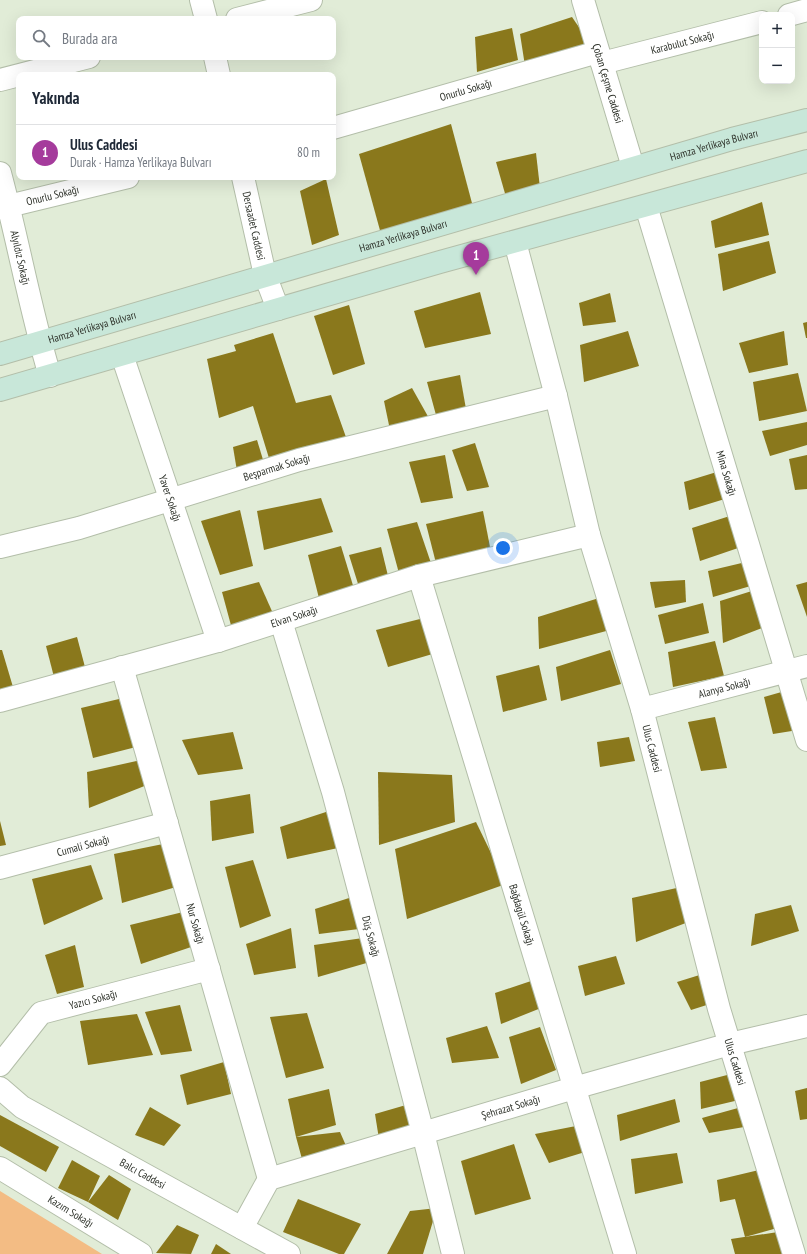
<!DOCTYPE html>
<html lang="tr">
<meta charset="utf-8">
<style>
:root{--surface:#fff;--page:#f2f2f3;--text:#1f2937;--muted:#747a83;--line:#e0e1e3;--accent:#a53b9c}
body{margin:0;font-family:"PT Sans Narrow",sans-serif;background:var(--page);color:var(--text)}
.controls{position:absolute;right:12px;top:12px;display:grid;overflow:hidden;border-radius:8px;box-shadow:0 4px 16px #0002}
.controls button{width:36px;height:36px;display:grid;place-items:center;padding:0;border:0;border-bottom:1px solid var(--line);background:var(--surface);color:var(--text);font:20px sans-serif}
.you{position:absolute;left:503px;top:548px;width:14px;height:14px;margin:-10px;border:3px solid #fff;border-radius:50%;background:#1a73e8;box-shadow:0 0 0 6px #1a73e833}
.badge{display:grid;place-items:center;width:26px;height:26px;border-radius:50%;background:var(--accent);color:#fff;font-size:13px;font-weight:700}
.pin{position:absolute;translate:-50% -33px;filter:drop-shadow(0 1px 2px #0008)}
.pin::after{content:'';position:absolute;top:21px;width:14px;height:12px;background:inherit;clip-path:polygon(0 0,100% 0,50% 100%)}
.list{margin:0;padding:0;list-style:none}
h2{display:flex;justify-content:space-between;align-items:center;height:52px;margin:0;padding:0 16px;font-size:17px}
h2 small{font-size:13px;font-weight:400;color:var(--muted)}
.list li{display:grid;grid-template-columns:26px 1fr auto;gap:12px;align-items:center;box-sizing:border-box;height:56px;padding:0 16px;border-top:1px solid var(--line)}
.list b{display:block;font-size:15px;white-space:nowrap}
.list p{margin:0;font-size:13px;white-space:nowrap;color:var(--muted)}
.list em{font-size:13px;font-style:normal;color:var(--muted)}
.icon{flex:none;width:22px;height:22px;fill:none;stroke:currentColor;stroke-width:2;stroke-linecap:round;stroke-linejoin:round}
.map{position:relative;flex:none;width:807px;height:1254px;overflow:hidden}
.search{position:absolute;background:var(--surface);box-shadow:0 4px 16px #0002;left:16px;top:16px;width:320px;height:44px;display:flex;align-items:center;gap:10px;box-sizing:border-box;padding:0 14px;border-radius:8px;color:var(--muted);font-size:15px}
.panel{position:absolute;background:var(--surface);box-shadow:0 4px 16px #0002;left:16px;top:72px;width:320px;height:108px;border-radius:8px}
.map>svg:first-child{display:block}
</style>
<div class="map">
<svg width="807" height="1254" viewBox="0 0 807 1254">
<rect width="100%" height="100%" fill="#e1ecd7"/>
<polygon fill="#f3bc84" points="0,1191 102,1254 0,1254"/>
<g fill="#8a781c">
<polygon points="572,17 591,45 525,66 520,34"/>
<polygon points="512,28 518,60 477,72 475,37"/>
<polygon points="451,124 473,207 381,234 359,154"/>
<polygon points="536,153 540,188 506,197 496,162"/>
<polygon points="326,179 339,235 312,245 300,191"/>
<polygon points="762,202 769,235 715,248 711,221"/>
<polygon points="769,241 776,273 723,291 718,254"/>
<polygon points="480,292 491,334 425,348 414,311"/>
<polygon points="610,293 616,322 583,326 579,303"/>
<polygon points="349,305 365,364 333,375 314,316"/>
<polygon points="807,322 807,338 806,338 803,323"/>
<polygon points="628,331 639,366 584,382 580,345"/>
<polygon points="784,331 788,365 749,373 739,343"/>
<polygon points="273,333 296,403 331,395 347,440 272,468 253,406 219,418 207,359 236,351 234,345"/>
<polygon points="798,373 807,411 759,421 753,382"/>
<polygon points="460,375 466,409 436,415 427,382"/>
<polygon points="412,388 430,420 390,430 384,401"/>
<polygon points="807,422 807,445 770,456 762,431"/>
<polygon points="257,440 264,463 237,471 233,447"/>
<polygon points="475,443 489,487 467,491 452,450"/>
<polygon points="445,455 453,498 421,503 409,462"/>
<polygon points="807,455 807,489 795,490 789,459"/>
<polygon points="720,471 728,498 689,510 684,482"/>
<polygon points="321,498 333,532 264,550 257,511"/>
<polygon points="240,510 253,566 220,575 201,521"/>
<polygon points="483,511 491,552 437,567 426,524"/>
<polygon points="733,515 744,546 700,561 692,528"/>
<polygon points="417,522 432,566 400,577 387,529"/>
<polygon points="341,546 355,592 320,602 308,555"/>
<polygon points="381,547 389,580 359,587 349,555"/>
<polygon points="746,562 754,585 713,597 708,571"/>
<polygon points="685,580 686,602 655,608 650,582"/>
<polygon points="259,582 275,618 232,629 222,592"/>
<polygon points="807,582 807,617 796,585"/>
<polygon points="755,590 767,626 723,643 720,601"/>
<polygon points="599,598 610,630 539,649 538,617"/>
<polygon points="703,603 709,633 665,644 658,615"/>
<polygon points="424,618 436,653 388,667 376,630"/>
<polygon points="77,637 85,667 54,677 46,646"/>
<polygon points="715,641 724,676 673,687 668,652"/>
<polygon points="0,650 2,650 13,687 0,690"/>
<polygon points="610,650 621,684 561,701 556,667"/>
<polygon points="539,665 547,700 503,712 496,676"/>
<polygon points="792,689 798,730 773,734 764,697"/>
<polygon points="119,699 136,747 93,758 81,708"/>
<polygon points="715,717 727,768 701,771 688,722"/>
<polygon points="233,732 243,769 198,775 182,740"/>
<polygon points="629,737 635,761 600,767 597,742"/>
<polygon points="141,760 147,785 89,808 87,772"/>
<polygon points="378,772 452,775 455,822 379,845"/>
<polygon points="250,794 254,833 212,841 210,801"/>
<polygon points="329,811 338,848 287,859 280,827"/>
<polygon points="0,821 6,845 0,846"/>
<polygon points="476,822 506,884 407,919 395,849"/>
<polygon points="163,844 176,887 122,903 114,854"/>
<polygon points="253,860 271,916 240,928 225,867"/>
<polygon points="91,865 103,899 44,925 32,879"/>
<polygon points="681,887 691,921 636,942 632,898"/>
<polygon points="349,898 359,929 319,934 315,909"/>
<polygon points="791,905 799,931 751,946 755,914"/>
<polygon points="183,912 194,946 141,964 130,925"/>
<polygon points="291,928 296,968 254,975 246,944"/>
<polygon points="363,938 370,962 318,977 314,945"/>
<polygon points="75,945 84,987 57,994 45,955"/>
<polygon points="616,956 625,984 585,996 578,966"/>
<polygon points="706,973 713,1003 691,1010 677,982"/>
<polygon points="531,981 541,1008 501,1024 495,993"/>
<polygon points="180,1005 192,1051 161,1055 145,1012"/>
<polygon points="307,1013 324,1068 286,1078 270,1017"/>
<polygon points="137,1014 153,1055 88,1065 80,1021"/>
<polygon points="487,1026 499,1058 452,1063 446,1038"/>
<polygon points="540,1027 556,1070 521,1084 509,1037"/>
<polygon points="224,1062 231,1094 187,1105 180,1075"/>
<polygon points="731,1074 739,1100 701,1109 700,1082"/>
<polygon points="807,1088 807,1119 800,1120 795,1091"/>
<polygon points="329,1089 336,1125 296,1137 340,1132 347,1148 302,1159 296,1137 288,1099"/>
<polygon points="675,1099 680,1122 620,1141 617,1115"/>
<polygon points="406,1105 413,1129 379,1139 375,1114"/>
<polygon points="150,1107 181,1125 164,1146 135,1135"/>
<polygon points="738,1108 750,1126 709,1133 702,1118"/>
<polygon points="0,1115 59,1147 46,1172 0,1146"/>
<polygon points="576,1126 585,1152 549,1163 535,1134"/>
<polygon points="514,1144 531,1199 475,1215 461,1161"/>
<polygon points="677,1153 683,1183 635,1194 631,1159"/>
<polygon points="72,1160 100,1176 88,1202 109,1175 131,1189 118,1220 88,1202 58,1188"/>
<polygon points="759,1170 781,1227 745,1237 735,1199 720,1202 717,1180"/>
<polygon points="298,1199 361,1224 344,1254 339,1254 283,1232"/>
<polygon points="437,1208 423,1254 387,1254 410,1211"/>
<polygon points="177,1225 199,1235 191,1254 156,1253"/>
<polygon points="778,1232 783,1254 735,1254 731,1239"/>
<polygon points="216,1244 231,1254 211,1254"/>
</g>
<g fill="none" stroke-linecap="round" stroke-linejoin="round">
<g stroke="#b3bea9" stroke-width="24">
<g id="minor">
<polyline points="201,0 206,19"/>
<path id="s1" d="M583 0 633 167"/>
<polyline points="789,15 807,10"/>
<polyline points="237,19 311,0"/>
<polyline points="215,57 219,75"/>
<path id="s2" d="M602 63 762 22"/>
<polyline points="0,80 89,57"/>
<path id="s3" d="M333 128 598 52"/>
<path id="s4" d="M0 173C18 240 30 309 50 376"/>
<path id="s5" d="M243 177 265 275 278 309"/>
<path id="s6" d="M646 206 807 740"/>
<path id="s7" d="M0 208 128 177"/>
<path id="s8" d="M515 242 556 396 589 535 642 709 719 1009 794 1254"/>
<path id="s9" d="M122 355 218 641"/>
<path id="s10" d="M0 547 79 528 299 460 556 396"/>
<path id="s11" d="M419 576 625 1254"/>
<path id="s12" d="M281 621 333 792 423 1133 453 1254"/>
<path id="s13" d="M122 667 269 1179"/>
<path id="s14" d="M0 701 218 641 419 576 589 535"/>
<path id="s15" d="M642 709 807 666"/>
<path id="s16" d="M0 868 167 823"/>
<path id="s17" d="M0 1065 41 1013 209 969"/>
<path id="s18" d="M0 1088 22 1107 289 1254"/>
<path id="s19" d="M0 1168 141 1254"/>
<path id="s20" d="M242 1228 269 1179 574 1088 730 1044 807 1026"/>
</g>
</g>
<g stroke="#b3bea9" stroke-width="24">
<g id="secondary">
<path id="s21" d="M0 354 732 139 807 120"/>
<polyline points="0,390 440,262 807,161"/>
</g>
</g>
<use href="#minor" stroke="#fff" stroke-width="22"/>
<use href="#secondary" stroke="#c8e7d9" stroke-width="22"/>
</g>
<g text-anchor="middle" dominant-baseline="central" stroke-width="3" stroke-linejoin="round" paint-order="stroke">
<g font-size="11" fill="#2d3129" stroke="#eef9e4">
<text stroke="none"><textPath href="#s2" startOffset="83">Karabulut Sokağı</textPath></text>
<text stroke="none"><textPath href="#s1" startOffset="87">Çoban Çeşme Caddesi</textPath></text>
<text stroke="none"><textPath href="#s3" startOffset="138">Onurlu Sokağı</textPath></text>
<text stroke="none"><textPath href="#s21" startOffset="744">Hamza Yerlikaya Bulvarı</textPath></text>
<text stroke="none"><textPath href="#s7" startOffset="54">Onurlu Sokağı</textPath></text>
<text stroke="none"><textPath href="#s5" startOffset="50">Dersaadet Caddesi</textPath></text>
<text stroke="none"><textPath href="#s21" startOffset="420">Hamza Yerlikaya Bulvarı</textPath></text>
<text stroke="none"><textPath href="#s4" startOffset="87">Alyıldız Sokağı</textPath></text>
<text stroke="none"><textPath href="#s21" startOffset="96">Hamza Yerlikaya Bulvarı</textPath></text>
<text stroke="none"><textPath href="#s10" startOffset="288">Beşparmak Sokağı</textPath></text>
<text stroke="none"><textPath href="#s6" startOffset="279">Mina Sokağı</textPath></text>
<text stroke="none"><textPath href="#s9" startOffset="151">Yaver Sokağı</textPath></text>
<text stroke="none"><textPath href="#s14" startOffset="306">Elvan Sokağı</textPath></text>
<text stroke="none"><textPath href="#s15" startOffset="85">Alanya Sokağı</textPath></text>
<text stroke="none"><textPath href="#s8" startOffset="525">Ulus Caddesi</textPath></text>
<text stroke="none"><textPath href="#s16" startOffset="86">Cumali Sokağı</textPath></text>
<text stroke="none"><textPath href="#s11" startOffset="354">Bağdagül Sokağı</textPath></text>
<text stroke="none"><textPath href="#s13" startOffset="267">Nur Sokağı</textPath></text>
<text stroke="none"><textPath href="#s12" startOffset="328">Düş Sokağı</textPath></text>
<text stroke="none"><textPath href="#s17" startOffset="120">Yazıcı Sokağı</textPath></text>
<text stroke="none"><textPath href="#s8" startOffset="849">Ulus Caddesi</textPath></text>
<text stroke="none"><textPath href="#s20" startOffset="308">Şehrazat Sokağı</textPath></text>
<text stroke="none"><textPath href="#s18" startOffset="167">Balcı Caddesi</textPath></text>
<text stroke="none"><textPath href="#s19" startOffset="83">Kazım Sokağı</textPath></text>
</g>
</g>
</svg>
<div class="controls">
<button>+</button>
<button>−</button>
</div>
<div class="you"></div>
<div class="pin badge" style="left:476px;top:275px">1</div>
<div class="search"><svg class="icon" aria-label="search" viewBox="0 0 24 24"><circle cx="10" cy="10" r="6"/><path d="M15 15l6 6"/></svg>Burada ara</div>
<section class="panel">
<h2>Yakında<small></small></h2>
<ul class="list">
<li><span class="badge">1</span><div><b>Ulus Caddesi</b><p>Durak · Hamza Yerlikaya Bulvarı</p></div><em>80 m</em></li>
</ul>
</section>
</div>
